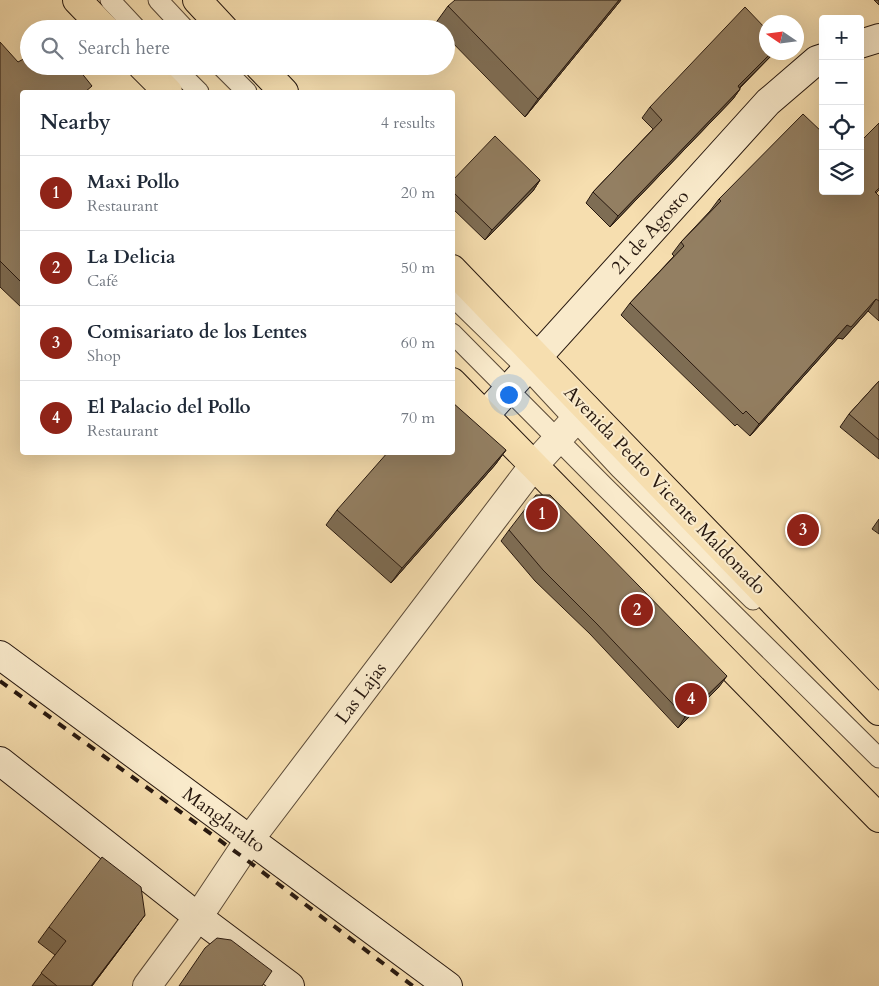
<!DOCTYPE html>
<meta charset="utf-8">
<style>
:root{--surface:#fff;--page:#f2f2f3;--text:#1f2937;--muted:#747a83;--line:#e0e1e3;--accent:#8f2418}
body{margin:0;font-family:Cardo,serif;background:var(--page);color:var(--text)}
.controls{position:absolute;right:15px;top:15px;display:grid;overflow:hidden;border-radius:5px;box-shadow:0 5px 20px #0002}
.controls button{width:45px;height:45px;display:grid;place-items:center;padding:0;border:0;border-bottom:1px solid var(--line);background:var(--surface);color:var(--text);font:25px sans-serif}
.compass{position:absolute;left:759px;top:15px;width:45px;height:45px;border-radius:50%;background:var(--surface);box-shadow:0 5px 20px #0002;rotate:283deg}
.you{position:absolute;left:508px;top:394px;width:18px;height:18px;margin:-12px;border:4px solid #fff;border-radius:50%;background:#1a73e8;box-shadow:0 0 0 8px #1a73e833}
.badge{display:grid;place-items:center;width:32px;height:32px;border-radius:50%;background:var(--accent);color:#fff;font-size:16px;font-weight:700}
.pin{position:absolute;translate:-50% -50%;border:2px solid #fff;box-shadow:0 1px 5px #0006}
.list{margin:0;padding:0;list-style:none}
h2{display:flex;justify-content:space-between;align-items:center;height:65px;margin:0;padding:0 20px;font-size:21px}
h2 small{font-size:16px;font-weight:400;color:var(--muted)}
.list li{display:grid;grid-template-columns:32px 1fr auto;gap:15px;align-items:center;box-sizing:border-box;height:75px;padding:0 20px;border-top:1px solid var(--line)}
.list b{display:block;font-size:19px;white-space:nowrap}
.list p{margin:0;font-size:16px;white-space:nowrap;color:var(--muted)}
.list em{font-size:16px;font-style:normal;color:var(--muted)}
.icon{flex:none;width:28px;height:28px;fill:none;stroke:currentColor;stroke-width:2;stroke-linecap:round;stroke-linejoin:round}
.map{position:relative;flex:none;width:879px;height:986px;overflow:hidden}
.search{position:absolute;background:var(--surface);box-shadow:0 5px 20px #0002;left:20px;top:20px;width:435px;height:55px;display:flex;align-items:center;gap:12px;box-sizing:border-box;padding:0 18px;border-radius:28px;color:var(--muted);font-size:19px}
.panel{position:absolute;background:var(--surface);box-shadow:0 5px 20px #0002;left:20px;top:90px;width:435px;height:365px;border-radius:5px}
.map>svg:first-child{display:block}
</style>
<div class="map">
<svg width="879" height="986" viewBox="0 0 879 986">
<rect width="100%" height="100%" fill="#f6deaf"/>
<filter id="stains"><feTurbulence type="fractalNoise" baseFrequency=".004" numOctaves="4"/><feColorMatrix values="0 0 0 0 .2 0 0 0 0 .09 0 0 0 0 .02 0 0 0 .5 -.17"/></filter>
<radialGradient id="worn" r=".72"><stop offset=".6" stop-color="#630" stop-opacity="0"/><stop offset="1" stop-color="#630" stop-opacity=".3"/></radialGradient>
<g fill="none" stroke-linecap="round" stroke-linejoin="round">
<g stroke="#5b4a37" stroke-width="21">
<g id="lane">
<polyline points="110,0 137,29"/>
<polyline points="158,0 185,29"/>
<polyline points="173,66 199,92"/>
<polyline points="221,66 247,92"/>
<polyline points="452,296 527,369 620,469 753,600"/>
<polyline points="452,333 603,485 879,758"/>
</g>
</g>
<g stroke="#5b4a37" stroke-width="30">
<polyline id="street" points="147,986 198,917 250,839 534,465 586,408"/>
</g>
<g stroke="#27180f" stroke-width="30">
<g id="secondary">
<polyline points="860,44 879,38"/>
<polyline points="485,415 768,102 817,60 823,58"/>
<polyline points="0,655 448,986"/>
<polyline points="0,761 198,917 290,986"/>
</g>
</g>
<g stroke="#27180f" stroke-width="30">
<g id="primary">
<polyline points="77,0 105,29"/>
<polyline points="197,0 224,29"/>
<polyline points="142,66 168,92"/>
<polyline points="259,66 284,92"/>
<polyline points="452,269 879,711"/>
<polyline points="452,382 879,818"/>
</g>
</g>
<use href="#lane" stroke="#f9eacb" stroke-width="19"/>
<use href="#street" stroke="#f9eacb" stroke-width="28"/>
<use href="#secondary" stroke="#f9eacb" stroke-width="28"/>
<use href="#primary" stroke="#f6deaf" stroke-width="28"/>
<polyline stroke="#27180f" stroke-width="4" stroke-dasharray="9 9" stroke-linecap="butt" points="0,681 240,855 413,986"/>
</g>
<g fill="#7e6d54" stroke="#27180f">
<polygon points="621,0 525,117 446,36 446,29 440,29 435,24 448,6"/>
<polygon points="874,0 879,0 879,5"/>
<polygon points="0,42 22,92 22,308 0,287"/>
<polygon points="766,52 775,52 740,88 740,89 733,99 610,227 586,203 593,192 653,129 642,118 650,107"/>
<polygon points="879,123 879,190 876,193 879,196 879,321 868,311 843,339 838,338 750,436 737,424 735,426 621,315 630,303 674,256 672,254 681,242 710,211 719,199 823,191"/>
<polygon points="540,180 533,191 485,240 452,208 452,181"/>
<polygon points="879,381 879,459 840,427 849,414"/>
<polygon points="506,450 495,465 391,583 326,525 337,510"/>
<polygon points="879,519 879,534 872,529"/>
<polygon points="509,530 719,687 678,728 590,634 535,581 501,541"/>
<polygon points="49,927 134,930 92,986 32,986 55,955 38,942"/>
</g>
<g fill="#675945" stroke="#27180f">
<polygon points="619,0 621,0 525,117 538,99"/>
<polygon points="772,52 775,52 730,97 738,86"/>
<polygon points="740,89 733,99 610,227 618,216"/>
<polygon points="540,180 533,191 485,240 492,230"/>
<polygon points="876,299 868,311 843,339 838,338 750,436 759,424 847,325"/>
<polygon points="506,450 495,465 391,583 402,568"/>
<polygon points="727,676 719,687 678,728 685,717"/>
<polygon points="145,915 134,930 92,986 91,986"/>
</g>
<g fill="#937f62" stroke="#27180f">
<polygon points="455,0 619,0 538,99 448,6"/>
<polygon points="745,7 766,29 766,52 772,52 738,86 740,89 618,216 593,192 662,120 650,107"/>
<polygon points="0,42 18,62 29,56 29,66 76,66 92,86 85,92 22,92 22,283 0,261"/>
<polygon points="803,114 823,133 823,191 860,191 860,142 879,123 879,188 875,192 879,196 879,301 876,299 851,327 847,325 759,424 746,411 743,414 630,303 684,246 681,242 721,201 719,199"/>
<polygon points="495,136 540,180 492,230 452,191 452,181"/>
<polygon points="879,381 879,440 849,414"/>
<polygon points="452,402 506,450 402,568 337,510 388,452 452,452"/>
<polygon points="536,495 550,495 727,676 685,717 597,624 543,570 509,530"/>
<polygon points="102,857 141,887 145,915 91,986 57,986 41,973 66,941 49,927"/>
<polygon points="217,938 231,940 272,971 262,986 179,986 205,948"/>
</g>
<g text-anchor="middle" dominant-baseline="central" stroke-width="4" stroke-linejoin="round" paint-order="stroke">
<g font-size="19" fill="#27180f" stroke="#f9eacb">
<text transform="translate(650 232) rotate(-48)">21 de Agosto</text>
<text transform="translate(665 490) rotate(46)">Avenida Pedro Vicente Maldonado</text>
<text transform="translate(361 693) rotate(-53)">Las Lajas</text>
<text transform="translate(224 820) rotate(36)">Manglaralto</text>
</g>
</g>
<rect width="100%" height="100%" filter="url(#stains)"/>
<rect width="100%" height="100%" fill="url(#worn)"/>
</svg>
<div class="controls">
<button>+</button>
<button>−</button>
<button><svg class="icon" aria-label="locate" viewBox="0 0 24 24"><circle cx="12" cy="12" r="6"/><path d="M12 2v4M12 18v4M2 12h4M18 12h4"/></svg></button>
<button><svg class="icon" aria-label="layers" viewBox="0 0 24 24"><path d="M12 4l9 5-9 5-9-5zM3 14l9 5 9-5"/></svg></button>
</div>
<svg class="compass" viewBox="-18 -18 36 36"><path d="M0-13l5 13h-10z" fill="#e53935"/><path d="M0 13l5-13h-10z" fill="#747a83"/></svg>
<div class="you"></div>
<div class="pin badge" style="left:542px;top:514px">1</div>
<div class="pin badge" style="left:637px;top:610px">2</div>
<div class="pin badge" style="left:803px;top:530px">3</div>
<div class="pin badge" style="left:691px;top:699px">4</div>
<div class="search"><svg class="icon" aria-label="search" viewBox="0 0 24 24"><circle cx="10" cy="10" r="6"/><path d="M15 15l6 6"/></svg>Search here</div>
<section class="panel">
<h2>Nearby<small>4 results</small></h2>
<ul class="list">
<li><span class="badge">1</span><div><b>Maxi Pollo</b><p>Restaurant</p></div><em>20 m</em></li>
<li><span class="badge">2</span><div><b>La Delicia</b><p>Café</p></div><em>50 m</em></li>
<li><span class="badge">3</span><div><b>Comisariato de los Lentes</b><p>Shop</p></div><em>60 m</em></li>
<li><span class="badge">4</span><div><b>El Palacio del Pollo</b><p>Restaurant</p></div><em>70 m</em></li>
</ul>
</section>
</div>
